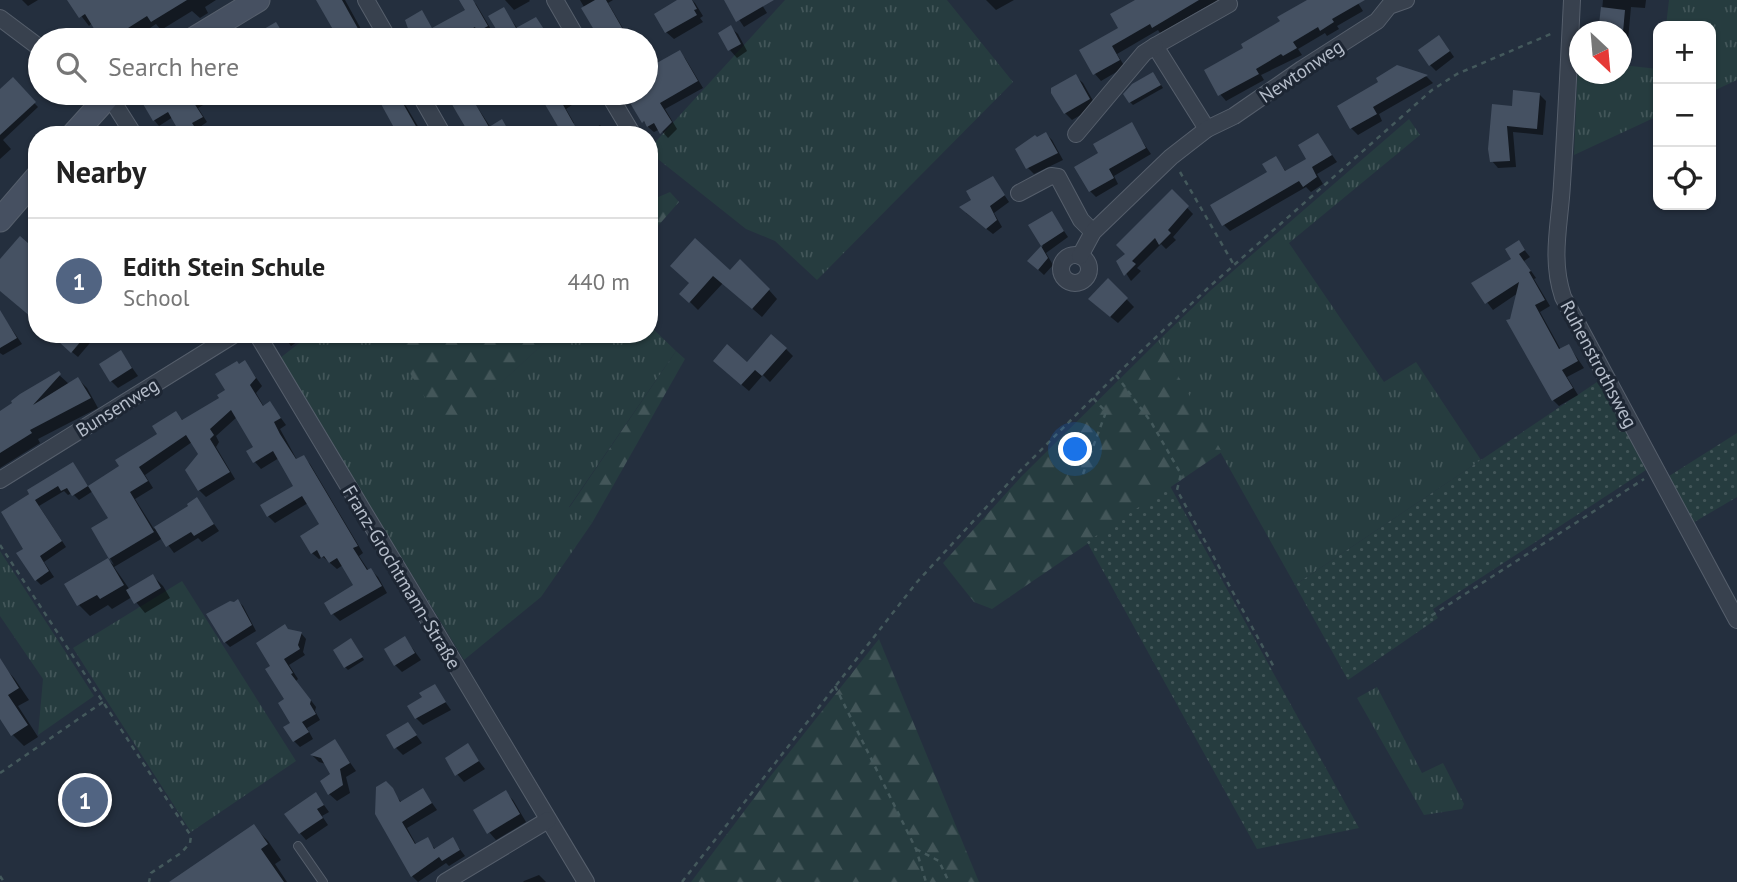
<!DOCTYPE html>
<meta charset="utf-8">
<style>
:root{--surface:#fff;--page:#f6f6f6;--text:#222;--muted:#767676;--line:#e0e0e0;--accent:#516482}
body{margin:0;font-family:"PT Sans",sans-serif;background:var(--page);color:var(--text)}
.controls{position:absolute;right:21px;top:21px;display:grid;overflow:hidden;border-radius:14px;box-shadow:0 2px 5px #0004}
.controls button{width:63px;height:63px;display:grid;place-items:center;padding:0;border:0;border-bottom:2px solid var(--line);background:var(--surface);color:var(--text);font:35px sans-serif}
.compass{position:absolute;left:1569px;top:21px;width:63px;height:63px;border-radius:50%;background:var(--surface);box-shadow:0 2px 5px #0004;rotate:154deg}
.you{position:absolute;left:1076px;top:450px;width:24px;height:24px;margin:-18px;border:5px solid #fff;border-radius:50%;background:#1a73e8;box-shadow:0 0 0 10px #1a73e833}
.badge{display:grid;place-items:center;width:46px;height:46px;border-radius:50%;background:var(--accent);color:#fff;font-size:23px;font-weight:700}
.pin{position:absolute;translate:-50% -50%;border:4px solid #fff;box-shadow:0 2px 7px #0006}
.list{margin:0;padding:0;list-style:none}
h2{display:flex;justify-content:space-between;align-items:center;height:91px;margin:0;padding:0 28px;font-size:30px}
h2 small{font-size:23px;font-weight:400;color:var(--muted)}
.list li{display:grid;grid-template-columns:46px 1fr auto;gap:21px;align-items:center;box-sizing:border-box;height:126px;padding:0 28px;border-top:2px solid var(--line)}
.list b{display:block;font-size:26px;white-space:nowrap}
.list p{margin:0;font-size:23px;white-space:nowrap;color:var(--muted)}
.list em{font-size:23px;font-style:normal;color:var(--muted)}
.icon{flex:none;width:38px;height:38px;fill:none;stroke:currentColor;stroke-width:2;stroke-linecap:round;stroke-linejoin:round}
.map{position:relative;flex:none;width:1737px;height:882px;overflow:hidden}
.search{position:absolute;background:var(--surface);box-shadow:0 2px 5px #0004;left:28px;top:28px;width:630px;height:77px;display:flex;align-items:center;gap:18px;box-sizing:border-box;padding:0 24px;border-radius:38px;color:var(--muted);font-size:26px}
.panel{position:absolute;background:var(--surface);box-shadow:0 2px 5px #0004;left:28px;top:126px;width:630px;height:217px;border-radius:28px}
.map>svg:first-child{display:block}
</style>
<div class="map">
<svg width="1737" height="882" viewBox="0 0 1737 882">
<defs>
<pattern id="grass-tufts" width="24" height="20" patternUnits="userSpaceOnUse" patternTransform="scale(1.75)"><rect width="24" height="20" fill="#263c3f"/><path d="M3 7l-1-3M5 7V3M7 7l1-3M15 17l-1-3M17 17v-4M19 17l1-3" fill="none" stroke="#435659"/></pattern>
<pattern id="forest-firs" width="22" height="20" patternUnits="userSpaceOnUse" patternTransform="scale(1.75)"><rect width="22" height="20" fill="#263c3f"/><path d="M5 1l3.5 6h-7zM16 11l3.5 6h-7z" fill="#435659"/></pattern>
<pattern id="park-dots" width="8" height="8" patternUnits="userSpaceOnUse" patternTransform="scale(1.75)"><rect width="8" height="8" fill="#263c3f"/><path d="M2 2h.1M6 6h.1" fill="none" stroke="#435659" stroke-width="1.8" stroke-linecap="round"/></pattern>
</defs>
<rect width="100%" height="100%" fill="#242f3e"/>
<g fill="url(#grass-tufts)">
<polygon points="785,0 947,0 1013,82 817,280 775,241 746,229 649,152 649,149"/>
<polygon points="1669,0 1737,0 1737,80 1711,92 1711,26 1666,26"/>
<polygon points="1578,60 1579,60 1580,74 1622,74 1622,65 1658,69 1658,116 1574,155"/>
<polygon points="1409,119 1420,135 1289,243 1384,382 1416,362 1481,460 1295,585 1158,341 1210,291"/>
<polygon points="649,325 676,351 569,507 592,523 541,597 464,660 280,358 311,334 400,334 390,340 447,432 554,334 649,334"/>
<polygon points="0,551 94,696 38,735 43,679 0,616"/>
<polygon points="182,581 296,761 191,832 73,648"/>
<polygon points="1377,687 1422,773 1443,763 1464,804 1462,809 1424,815 1357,698"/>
</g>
<g fill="url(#forest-firs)">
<polygon points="670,192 679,202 649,236 649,201"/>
<polygon points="400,334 554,334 447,433 390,341"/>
<polygon points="1158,341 1222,452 992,609 974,602 943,563 1020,478"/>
<polygon points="676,351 685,359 592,523 569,508"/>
<polygon points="879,639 979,882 691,882 769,778"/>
</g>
<g fill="url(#park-dots)">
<polygon points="1600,380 1646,470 1433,609 1438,618 1348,680 1295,585"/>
<polygon points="1737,433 1737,497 1691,524 1666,478"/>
<polygon points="1170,486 1359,828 1257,849 1087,542"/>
</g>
<g fill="#0007">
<polygon points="22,0 38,0 28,6"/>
<polygon points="69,0 216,0 205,7 208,13 200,18 192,11 161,30 156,24 132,40 103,40 92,23 89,26"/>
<polygon points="318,0 345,0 367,40 341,40"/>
<polygon points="469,0 476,4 492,31 484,36 480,32 466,40 414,40 409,31 421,13 433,30 467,10"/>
<polygon points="505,0 529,0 530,1 514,10"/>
<polygon points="580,0 613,0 608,3 630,40 603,40"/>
<polygon points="680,0 692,0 695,3 703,16 700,18 703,22 674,39 666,32"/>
<polygon points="726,0 759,0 767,13 744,27"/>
<polygon points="986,0 1014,0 996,10"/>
<polygon points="1145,0 1233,0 1216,9 1211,4 1160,33 1158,30 1117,54 1125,67 1101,81 1095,74 1081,51 1120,28"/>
<polygon points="1311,0 1356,0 1363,11 1337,26 1339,29 1327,36 1325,33 1298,49 1302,55 1261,75 1264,80 1226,101 1220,94 1245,49"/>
<polygon points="1603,0 1646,0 1645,8 1631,7 1628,40 1623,40 1622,50 1622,32 1600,32"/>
<polygon points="503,9 518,29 536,19 552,40 505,40 491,16"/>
<polygon points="730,27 738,34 747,51 737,58 730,50 720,33"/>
<polygon points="1445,44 1454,57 1436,71 1430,65"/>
<polygon points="646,50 653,61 646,64 646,69 679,52 685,58 703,88 665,109 677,129 668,138 660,129 654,132 649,128 622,93 646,93"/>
<polygon points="1397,67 1427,77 1433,83 1379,114 1382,121 1358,135 1351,128 1381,83"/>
<polygon points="1075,76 1083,83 1096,106 1072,120 1065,113"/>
<polygon points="1156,77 1163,88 1133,105 1130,102"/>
<polygon points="12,80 38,107 3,140 11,149 0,159 0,91"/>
<polygon points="165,93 224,93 198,108 207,122 197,129 199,133 197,135 173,117 159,126 154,120 145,105"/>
<polygon points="229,93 247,93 235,100"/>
<polygon points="359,93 373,93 375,95 365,101"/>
<polygon points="444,93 468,93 491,128 502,122 512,135 472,135"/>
<polygon points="557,93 583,93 585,96 566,109 574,123 564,129 546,101 558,94"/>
<polygon points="1539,94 1546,101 1543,135 1513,132 1516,167 1498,168 1492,161 1513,108"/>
<polygon points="399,99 406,106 423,135 397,135 396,132 398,130"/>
<polygon points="600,125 609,135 584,135"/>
<polygon points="1131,125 1151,154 1114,176 1118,184 1096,197 1090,191"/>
<polygon points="1046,134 1052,140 1063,160 1034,174 1028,168 1037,139"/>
<polygon points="1318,135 1337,162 1317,174 1323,184 1311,192 1306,187 1230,231 1224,225 1270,172 1276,158 1287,173 1308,160"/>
<polygon points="993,178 1009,202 994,213 1002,227 993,234 966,213 973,200"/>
<polygon points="1172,192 1193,214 1173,237 1176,240 1166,249 1161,244 1137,268 1141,271 1131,281 1119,262 1127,254"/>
<polygon points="1052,213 1068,237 1046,253 1053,265 1044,275 1029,261 1043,246 1031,225"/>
<polygon points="1518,242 1530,257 1524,261 1536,278 1534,279 1550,306 1540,312 1561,350 1569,346 1584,368 1567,377 1578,395 1559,406 1553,400 1511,320 1518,293 1493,310 1473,284 1514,260"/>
<polygon points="672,266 730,272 769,290 777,299 762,317 723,283 698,310 682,294 691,284"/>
<polygon points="1108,280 1134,307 1118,323 1097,306"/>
<polygon points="0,312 22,344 3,355 0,353"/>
<polygon points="58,334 91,334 95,337 78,357 66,347"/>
<polygon points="192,334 204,334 196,339"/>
<polygon points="282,334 307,334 307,335 291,346"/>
<polygon points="786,349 793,356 770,382 763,375 749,391 722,368 747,364"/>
<polygon points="121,352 138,376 118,388 111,381"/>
<polygon points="245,362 262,386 256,393 264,407 270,403 286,425 280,429 297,460 303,457 310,464 363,553 359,556 369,571 371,570 378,577 387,593 340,621 333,614 326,603 356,586 343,565 337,569 323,557 319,559 312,553 321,525 308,503 275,523 268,516 295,486 279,458 261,469 255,462 255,447 237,417 216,436 219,442 216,447 235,479 206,497 199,490 200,455 192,442 145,475 153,488 135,499 154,529 190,507 197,500 219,531 202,542 198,538 174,553 163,538 114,567 130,590 153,576 163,586 170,598 145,613 132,597 112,609 108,605 90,616 79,605 108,560 114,565 93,529 111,519 93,491 79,500 72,493 68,495 64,491 39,506 66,547 44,562 54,577 41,585 36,580 25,550 3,512 72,464 89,487 122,467 159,434 176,414 184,421 221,398 228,391 239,365"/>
<polygon points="58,374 69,384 78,379 87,388 98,408 38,439 40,443 0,468 0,420"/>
<polygon points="238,601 243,606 256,631 230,647 225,642 234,603"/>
<polygon points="289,631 301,633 306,639 303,652 305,655 289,665 298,679 296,681 316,707 315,711 320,720 307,728 313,739 300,747 294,741 293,724 287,700 272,666"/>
<polygon points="405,638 421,660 402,672 395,665"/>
<polygon points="354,643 364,660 348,670 345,667"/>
<polygon points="3,666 14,678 29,700 18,706 38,737 24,746 13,735 0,715 0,668"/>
<polygon points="434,686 451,710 423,725 416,718"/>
<polygon points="408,724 422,743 403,755 396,748"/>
<polygon points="335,741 356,771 346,777 350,793 337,801 329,794 333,774 326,764 319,762 312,755"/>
<polygon points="467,746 485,769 464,782 457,774"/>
<polygon points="385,783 402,803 423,790 437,810 407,828 417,846 427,840 436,850 453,840 465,856 449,866 446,863 418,882 412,876"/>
<polygon points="506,793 513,800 526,822 496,840 489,832"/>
<polygon points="316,794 329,812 322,816 328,825 306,840 300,833"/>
<polygon points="253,826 268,841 281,860 275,864 287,882 173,882"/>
<polygon points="539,875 546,882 523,882 524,881"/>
</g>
<g fill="#455162">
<polygon points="67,0 187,0 151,22 147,16 117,35 121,40 101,40 85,14 79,18"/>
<polygon points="316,0 342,0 361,34 350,40 339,40"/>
<polygon points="459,0 473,0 488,26 477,32 475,27 452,40 438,40 434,35 424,40 412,40 405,20 422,10 432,28 465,10"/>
<polygon points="595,0 606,0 629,40 600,40 581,8"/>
<polygon points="677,0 692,0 697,9 694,10 697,15 665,33 654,14"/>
<polygon points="724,0 774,0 736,22"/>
<polygon points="1135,0 1199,0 1152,28 1150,24 1112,46 1120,60 1093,75 1079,50 1118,28 1110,14"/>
<polygon points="1307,0 1365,0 1332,19 1334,22 1320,31 1318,27 1293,42 1297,48 1283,56 1281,54 1256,69 1259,74 1218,96 1204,70 1243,48 1241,44 1280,21 1277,17"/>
<polygon points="504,7 516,28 536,17 551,40 496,40 501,37 488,16"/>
<polygon points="1601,7 1625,10 1623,32 1598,32"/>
<polygon points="276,22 287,40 245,40"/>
<polygon points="731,25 741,44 728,51 718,33"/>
<polygon points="1439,35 1450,51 1429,66 1418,50"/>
<polygon points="680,50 698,81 660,103 672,122 660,134 654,123 647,127 644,121 642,123 624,93 646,93 646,69"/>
<polygon points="1397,65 1428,75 1373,107 1377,114 1350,129 1337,106 1378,82 1376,78"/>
<polygon points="1153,72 1161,85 1129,103 1123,94 1132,84"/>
<polygon points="1076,74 1090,99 1064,114 1051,93 1051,88"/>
<polygon points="13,77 36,102 0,135 0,89"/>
<polygon points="1513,90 1540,93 1537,129 1507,126 1510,161 1490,162 1488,149 1492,104 1512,106"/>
<polygon points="162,93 210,93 194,103 203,117 192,123 200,135 181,135 168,112 153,121 143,104"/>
<polygon points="375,93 397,93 421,135 398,135"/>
<polygon points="445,93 469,93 489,127 502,119 511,135 470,135"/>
<polygon points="556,94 562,103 580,135 563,135 543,101"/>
<polygon points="1132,122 1146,148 1109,169 1114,178 1089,192 1074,167 1098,153 1093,144"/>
<polygon points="1046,132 1058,153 1026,169 1015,149 1035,135 1037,137"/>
<polygon points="1318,133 1332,155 1312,167 1317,177 1303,187 1299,181 1222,226 1210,205 1267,172 1262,164 1276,156 1285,171 1306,159 1298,145"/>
<polygon points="993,176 1005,195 990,206 997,220 986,229 959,207 971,200 966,191"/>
<polygon points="1172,189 1189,206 1168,230 1171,233 1159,245 1155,238 1132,261 1136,264 1124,276 1116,261 1125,254 1116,245"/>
<polygon points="1052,211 1064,231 1041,246 1048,258 1038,270 1027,261 1041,246 1028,225"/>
<polygon points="20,236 37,251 37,322 0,291 0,259"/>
<polygon points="695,238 730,270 740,259 770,289 752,309 713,276 689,303 679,294 689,283 670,266"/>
<polygon points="1519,240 1525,250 1519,254 1531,271 1529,272 1545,300 1535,305 1559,349 1569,344 1578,361 1562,370 1573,388 1552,401 1506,320 1510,319 1519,282 1485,304 1471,283 1511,259 1505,249"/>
<polygon points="1108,278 1128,298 1110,317 1088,299"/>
<polygon points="0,310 17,338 0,348"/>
<polygon points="64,334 87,334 71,353 58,341"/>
<polygon points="771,334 787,348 762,376 755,370 741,385 713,361 727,344 747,362"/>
<polygon points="121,350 132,368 110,382 99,364"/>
<polygon points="245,360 256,378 250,385 263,406 270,401 281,418 274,422 280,434 296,459 304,455 358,546 353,548 367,570 371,568 382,586 331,615 324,603 353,585 337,558 329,563 324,556 321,558 317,550 311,554 300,536 319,524 302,496 267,517 260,505 293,486 273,451 253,463 246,451 253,447 231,410 210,429 214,435 210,439 230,472 198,491 185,470 198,454 186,435 139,467 148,481 130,492 154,532 109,559 91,528 108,518 88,486 119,466 115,460 157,434 152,426 176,411 182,420 219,398 217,395 225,390 215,374 237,361 239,364"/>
<polygon points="59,371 61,374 33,405 78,377 91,398 30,430 32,433 0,453 0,411 12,403 11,401 20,394"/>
<polygon points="73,462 88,486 72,496 67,488 61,491 58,486 35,500 62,541 40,556 49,571 35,581 16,553 23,549 1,512 29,494 27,490"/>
<polygon points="197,497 214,524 194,536 191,532 166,547 154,527 188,506 187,504"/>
<polygon points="108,558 124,585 100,599 97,595 77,606 64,584"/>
<polygon points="153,574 161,588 134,604 126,590"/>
<polygon points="238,599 252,625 224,643 206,614 230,601 234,602"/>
<polygon points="285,624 288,629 302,632 298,645 300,649 284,659 293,673 291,674 311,700 310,704 316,714 302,722 309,732 293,742 283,727 290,723 278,703 284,699 265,669 270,666 256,643"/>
<polygon points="405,636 415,653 394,666 384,649"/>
<polygon points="351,638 363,657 344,668 333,650"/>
<polygon points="0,658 19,688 8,695 28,725 11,736 0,719"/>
<polygon points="435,684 446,702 415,719 407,706 422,697 419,693"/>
<polygon points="408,722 417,735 394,749 386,735"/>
<polygon points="335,739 350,763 340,769 343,785 328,795 320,781 330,774 321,758 310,755"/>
<polygon points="468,743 479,761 455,776 445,758"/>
<polygon points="386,781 393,788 400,802 423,788 432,803 402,822 415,844 428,837 434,849 453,837 460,850 442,861 439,857 411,877 375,814 376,787"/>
<polygon points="506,790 520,814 487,834 473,810"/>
<polygon points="316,792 324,805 317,809 323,818 299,834 284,814"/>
<polygon points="254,824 268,844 261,849 284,882 169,882"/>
</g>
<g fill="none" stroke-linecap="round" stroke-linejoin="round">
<g stroke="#565f6c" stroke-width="10">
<g id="lane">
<polyline points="646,62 647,61"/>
<polyline points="298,846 323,882"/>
</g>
</g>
<g stroke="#565f6c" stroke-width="18">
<g id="street">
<polyline points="366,0 389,40"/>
<polyline points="555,0 578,40"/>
<path d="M1572 0C1569 61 1566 123 1562 184 1560 224 1550 258 1563 297L1737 620"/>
<polyline points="0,18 40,48"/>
<polyline points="101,93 115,105 134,135"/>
<polyline points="419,93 443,135"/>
<polyline points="608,93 633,135"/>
<polyline points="1207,129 1155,46 1229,4"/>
<polyline points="1076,134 1144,53 1155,46"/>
<polyline points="1019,193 1051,176 1058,177 1081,220 1093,232"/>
<circle cx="1075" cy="269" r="14"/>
<polyline points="1080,256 1093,232 1171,157 1207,129 1234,116 1302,69 1377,21 1389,6 1406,0"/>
<polyline points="257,334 586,882"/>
<polyline points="0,480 235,334"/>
<polyline points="445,882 548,820"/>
</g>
</g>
<g stroke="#565f6c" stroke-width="25">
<g id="secondary">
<polyline points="192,40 258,0"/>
<polyline points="73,135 111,93"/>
<polyline points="0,220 37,177"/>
</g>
</g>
<g stroke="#44595c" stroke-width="2.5" stroke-dasharray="5 5" stroke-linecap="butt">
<polyline points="1180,172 1234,265"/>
<polyline points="1116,375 1151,422 1181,474 1177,490 1275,669"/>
<polyline points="1083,474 1106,412 1093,398"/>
<polyline points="0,545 191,836 190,843 181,853 151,873 149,882"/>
<polyline points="1423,621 1644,479"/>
<polyline points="835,686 916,849 926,882"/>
<polyline points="0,773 103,702"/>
<polyline points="916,849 939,861 949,882"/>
<polyline points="0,876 4,882"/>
<polyline points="682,882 917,582 1016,475 1116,375 1208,288 1432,90 1457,74 1553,33"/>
</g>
<use href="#lane" stroke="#38414e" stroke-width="8"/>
<use href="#street" stroke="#38414e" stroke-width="16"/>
<use href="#secondary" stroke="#465061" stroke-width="23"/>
</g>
<g text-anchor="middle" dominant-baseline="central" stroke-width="6" stroke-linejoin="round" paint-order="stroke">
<g font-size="19" fill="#b4bcc9" stroke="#1d2633">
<text transform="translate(1301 71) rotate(-34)">Newtonweg</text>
<text transform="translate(1599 364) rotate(62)">Ruhenstrothsweg</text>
<text transform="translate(117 407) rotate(-32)">Bunsenweg</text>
<text transform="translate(402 577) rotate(59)">Franz-Grochtmann-Straße</text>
</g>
</g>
</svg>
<div class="controls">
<button>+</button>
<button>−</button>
<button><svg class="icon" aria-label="locate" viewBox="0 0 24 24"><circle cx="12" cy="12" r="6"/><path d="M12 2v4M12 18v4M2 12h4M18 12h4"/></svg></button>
</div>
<svg class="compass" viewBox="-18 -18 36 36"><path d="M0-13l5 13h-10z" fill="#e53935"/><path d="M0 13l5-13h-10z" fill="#767676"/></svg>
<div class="you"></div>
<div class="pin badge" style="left:85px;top:800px">1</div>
<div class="search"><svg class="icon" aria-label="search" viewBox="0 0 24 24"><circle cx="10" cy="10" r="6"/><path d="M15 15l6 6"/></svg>Search here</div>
<section class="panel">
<h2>Nearby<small></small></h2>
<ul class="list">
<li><span class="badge">1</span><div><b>Edith Stein Schule</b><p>School</p></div><em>440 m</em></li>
</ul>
</section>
</div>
